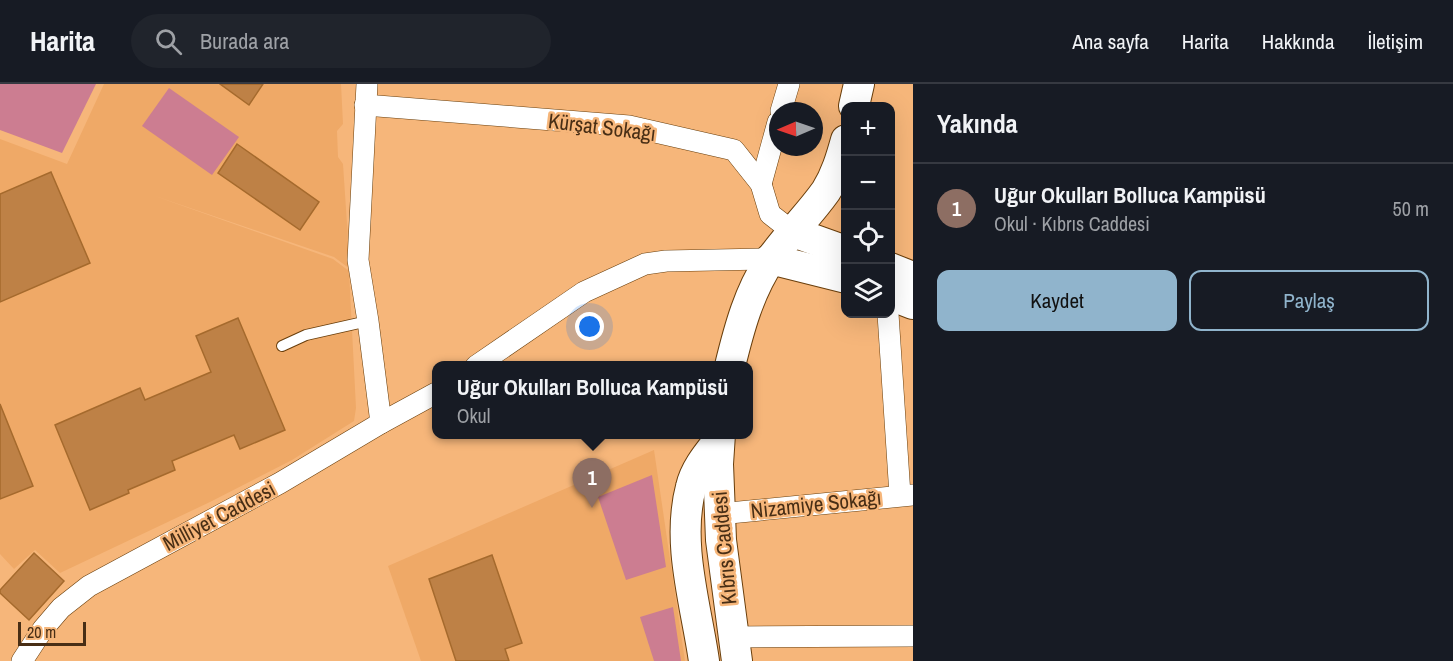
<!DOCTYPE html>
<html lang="tr">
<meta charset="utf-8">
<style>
:root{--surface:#171b24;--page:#20242c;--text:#f1f3f6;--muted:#9ea1a6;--line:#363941;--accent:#90b4cc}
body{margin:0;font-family:"Archivo Narrow",sans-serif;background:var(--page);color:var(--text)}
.controls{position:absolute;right:18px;top:18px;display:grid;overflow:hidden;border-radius:12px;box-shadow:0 6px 24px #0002}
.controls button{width:54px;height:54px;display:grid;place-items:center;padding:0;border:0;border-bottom:2px solid var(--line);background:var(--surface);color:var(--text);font:30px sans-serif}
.compass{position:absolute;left:769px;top:18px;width:54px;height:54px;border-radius:50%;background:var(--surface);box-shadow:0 6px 24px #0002;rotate:268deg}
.scale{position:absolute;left:18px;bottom:15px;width:68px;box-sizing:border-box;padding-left:6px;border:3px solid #482e15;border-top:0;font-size:16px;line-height:21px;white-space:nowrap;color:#482e15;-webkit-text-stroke:4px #f6b67a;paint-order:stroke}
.you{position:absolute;left:590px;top:243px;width:21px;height:21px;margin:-15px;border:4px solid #fff;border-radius:50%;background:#1a73e8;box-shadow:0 0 0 9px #1a73e833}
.badge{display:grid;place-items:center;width:39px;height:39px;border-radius:50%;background:var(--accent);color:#fff;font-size:20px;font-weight:700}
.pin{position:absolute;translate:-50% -50px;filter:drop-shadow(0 2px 3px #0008)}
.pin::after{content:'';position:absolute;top:32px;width:21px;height:18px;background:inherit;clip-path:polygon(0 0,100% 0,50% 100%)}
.popup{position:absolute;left:432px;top:277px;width:321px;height:78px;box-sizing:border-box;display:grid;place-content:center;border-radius:12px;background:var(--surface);filter:drop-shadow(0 2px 4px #0005);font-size:20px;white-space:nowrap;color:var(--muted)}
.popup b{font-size:22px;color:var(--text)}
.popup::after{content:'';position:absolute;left:50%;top:100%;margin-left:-12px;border:12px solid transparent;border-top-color:var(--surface)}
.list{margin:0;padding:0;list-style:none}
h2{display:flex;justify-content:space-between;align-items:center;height:78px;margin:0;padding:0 24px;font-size:26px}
h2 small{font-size:20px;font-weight:400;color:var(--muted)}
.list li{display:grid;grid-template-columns:39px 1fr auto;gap:18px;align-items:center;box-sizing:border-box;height:90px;padding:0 24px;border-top:2px solid var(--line)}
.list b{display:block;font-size:22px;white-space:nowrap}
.list p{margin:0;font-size:20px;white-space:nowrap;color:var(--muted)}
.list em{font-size:20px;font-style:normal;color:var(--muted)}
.actions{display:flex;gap:12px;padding:18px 24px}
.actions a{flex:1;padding:14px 0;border:2px solid var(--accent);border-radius:12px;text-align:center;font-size:21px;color:var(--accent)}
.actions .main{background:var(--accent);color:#111}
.icon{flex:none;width:33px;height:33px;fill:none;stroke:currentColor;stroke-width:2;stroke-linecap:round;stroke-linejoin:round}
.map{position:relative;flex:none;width:913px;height:577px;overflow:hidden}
header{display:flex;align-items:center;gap:36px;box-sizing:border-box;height:84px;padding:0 30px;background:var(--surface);border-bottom:2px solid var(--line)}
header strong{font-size:28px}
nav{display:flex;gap:33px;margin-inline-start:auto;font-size:21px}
.search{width:420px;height:54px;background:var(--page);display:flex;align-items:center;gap:15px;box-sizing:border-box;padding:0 21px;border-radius:33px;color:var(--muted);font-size:22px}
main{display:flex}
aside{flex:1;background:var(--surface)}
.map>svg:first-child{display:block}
</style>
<header>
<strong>Harita</strong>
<div class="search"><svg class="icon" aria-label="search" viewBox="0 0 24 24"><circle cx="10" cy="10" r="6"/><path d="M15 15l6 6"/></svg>Burada ara</div>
<nav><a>Ana sayfa</a><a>Harita</a><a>Hakkında</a><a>İletişim</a></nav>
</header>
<main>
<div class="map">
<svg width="913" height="577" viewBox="0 0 913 577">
<rect width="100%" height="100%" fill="#f6b67a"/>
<g fill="#efa967">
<polygon points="104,0 341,0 343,40 337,47 338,73 343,80 350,185 334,173 152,111 333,175 349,187 356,324 354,337 292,376 210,418 60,489 35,466 14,485 0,470 0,55 67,80"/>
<polygon points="654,366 685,577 421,577 388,482"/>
</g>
<g fill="#cc7d91">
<polygon points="0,0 96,0 62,69 0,46"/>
<polygon points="169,4 239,53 212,91 142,42"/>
<polygon points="652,391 666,483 626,496 598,413"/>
<polygon points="673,523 681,577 654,577 640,533"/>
</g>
<g fill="#be8146" stroke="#a56a2d" stroke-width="1.5">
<polygon points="220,0 263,0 249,21"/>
<polygon points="237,60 319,118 300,146 218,89"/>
<polygon points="51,88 90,179 0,218 0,110"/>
<polygon points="238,234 285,346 240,365 234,351 172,377 175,386 128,406 129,409 90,426 55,341 140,304 145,316 211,288 196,252"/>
<polygon points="0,320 33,402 0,415"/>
<polygon points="34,469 64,497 29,536 0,509 0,506"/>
<polygon points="492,471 522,559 505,565 509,577 456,577 429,495"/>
</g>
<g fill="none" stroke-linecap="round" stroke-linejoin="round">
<g stroke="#693e0b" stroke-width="12">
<polyline id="lane" points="282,262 306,251 368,237"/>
</g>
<g stroke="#693e0b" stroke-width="22">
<g id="street">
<polyline points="367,0 358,176 368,237 381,339"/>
<polyline points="365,21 629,42 734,66 761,100 770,130 793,148"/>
<polyline points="781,27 789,0"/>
<polyline points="761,100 778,38"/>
<polyline points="888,230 900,411"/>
<polyline points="476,282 584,208 645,180 666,177 770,175"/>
<polyline points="719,430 913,411"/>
<polyline points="732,553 913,552"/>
<polyline points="22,577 43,545 61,524 89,502 280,399 381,339 436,309"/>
</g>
</g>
<g stroke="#693e0b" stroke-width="32">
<g id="secondary">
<polyline points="854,22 859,0"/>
<polyline points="793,148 846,167"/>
<polyline points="770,175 846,194"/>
<polyline points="890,184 913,193"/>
<polyline points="890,211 913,220"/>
<path d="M730 282C739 245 749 207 771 175 788 151 809 131 826 107 836 91 841 74 846 56"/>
<polyline points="720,350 718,380 721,456 737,577"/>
<path d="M704 577C696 521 676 459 691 403 695 385 708 370 719 356"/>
</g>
</g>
<use href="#lane" stroke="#fff" stroke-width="10"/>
<use href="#street" stroke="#fff" stroke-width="21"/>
<use href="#secondary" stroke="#fff" stroke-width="30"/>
</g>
<g text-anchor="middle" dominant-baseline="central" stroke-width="5" stroke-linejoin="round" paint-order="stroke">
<g font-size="21" fill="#482e15" stroke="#f6b67a">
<text transform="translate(602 43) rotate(7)">Kürşat Sokağı</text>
<text transform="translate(816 420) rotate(-6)">Nizamiye Sokağı</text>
<text transform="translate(219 432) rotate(-28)">Milliyet Caddesi</text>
<text transform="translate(724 464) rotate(-95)">Kıbrıs Caddesi</text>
</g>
</g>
</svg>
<div class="controls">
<button>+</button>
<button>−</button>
<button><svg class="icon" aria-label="locate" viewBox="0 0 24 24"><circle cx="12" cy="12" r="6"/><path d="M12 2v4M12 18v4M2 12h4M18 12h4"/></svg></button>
<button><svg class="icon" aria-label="layers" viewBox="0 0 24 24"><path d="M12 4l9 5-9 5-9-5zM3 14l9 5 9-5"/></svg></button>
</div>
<svg class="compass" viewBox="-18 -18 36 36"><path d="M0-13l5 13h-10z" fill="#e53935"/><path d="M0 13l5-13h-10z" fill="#9ea1a6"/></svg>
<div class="scale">20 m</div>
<div class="you"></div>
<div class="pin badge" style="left:592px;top:424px;background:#8d6e63">1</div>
<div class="popup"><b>Uğur Okulları Bolluca Kampüsü</b>Okul</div>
</div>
<aside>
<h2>Yakında<small></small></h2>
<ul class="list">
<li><span class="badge" style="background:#8d6e63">1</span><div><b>Uğur Okulları Bolluca Kampüsü</b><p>Okul · Kıbrıs Caddesi</p></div><em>50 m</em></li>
</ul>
<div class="actions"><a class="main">Kaydet</a><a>Paylaş</a></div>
</aside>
</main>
